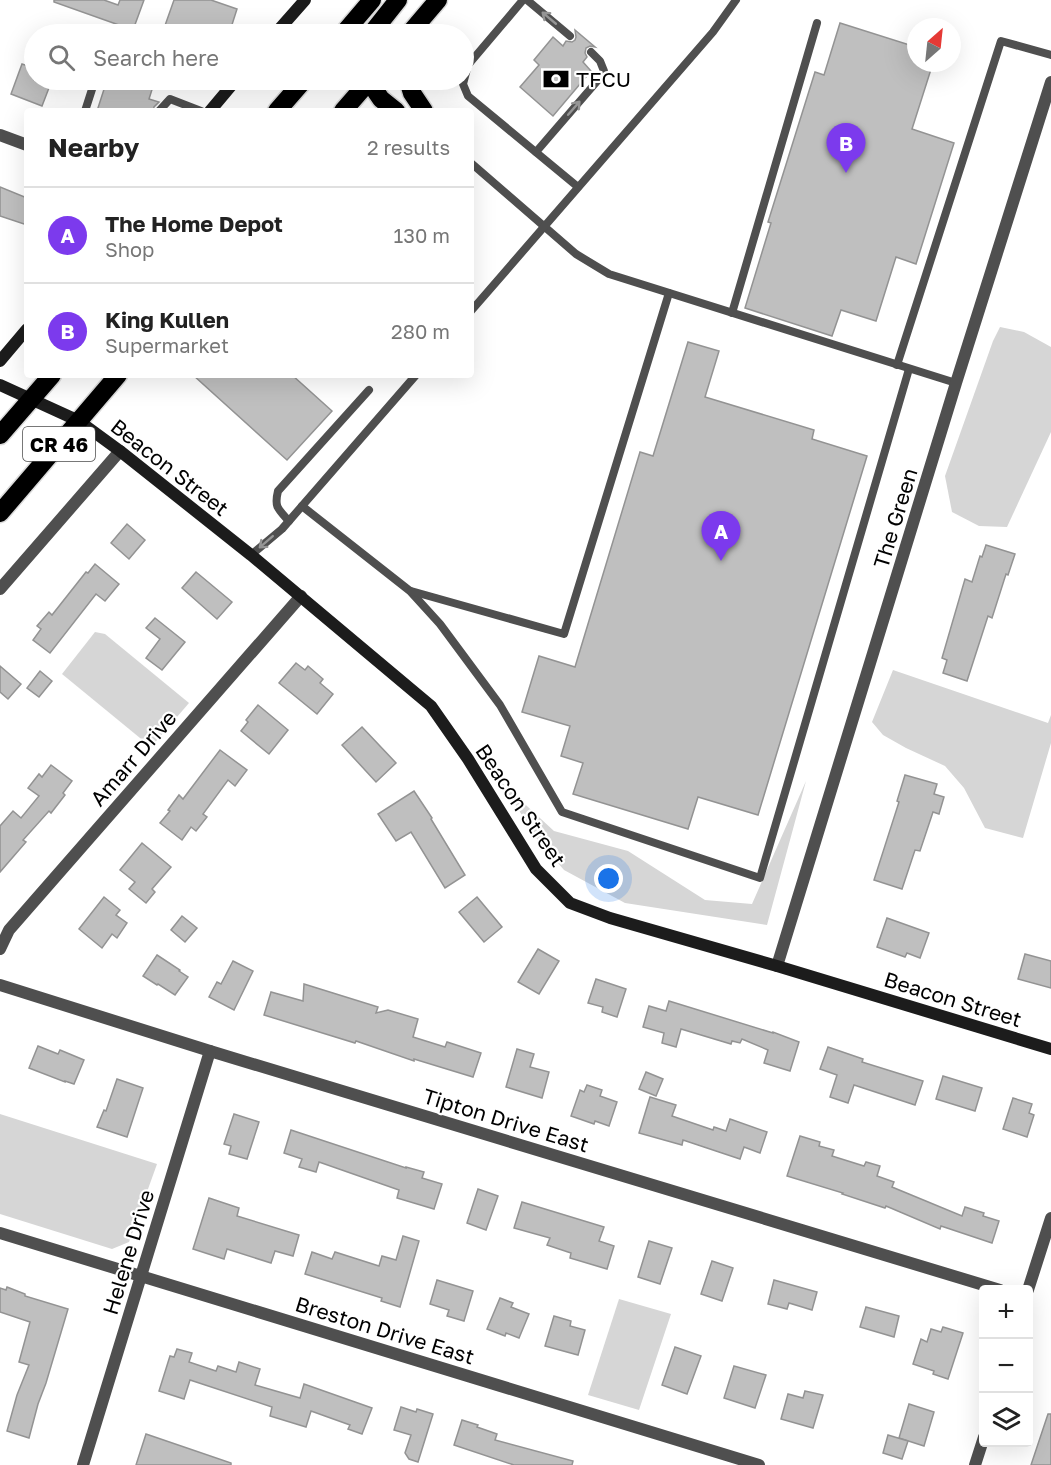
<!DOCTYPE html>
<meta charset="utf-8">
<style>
:root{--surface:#fff;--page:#f2f2f2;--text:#222;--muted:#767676;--line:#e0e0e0;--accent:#7c3aed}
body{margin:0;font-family:"Golos Text",sans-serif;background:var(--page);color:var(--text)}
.controls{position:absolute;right:18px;bottom:18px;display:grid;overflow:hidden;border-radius:6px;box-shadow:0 6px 24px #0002}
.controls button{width:54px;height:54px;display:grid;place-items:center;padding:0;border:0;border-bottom:2px solid var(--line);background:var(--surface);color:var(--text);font:30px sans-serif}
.compass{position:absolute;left:907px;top:18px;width:54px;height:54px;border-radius:50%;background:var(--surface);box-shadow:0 6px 24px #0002;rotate:27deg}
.you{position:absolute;left:609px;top:879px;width:21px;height:21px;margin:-15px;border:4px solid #fff;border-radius:50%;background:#1a73e8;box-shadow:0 0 0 9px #1a73e833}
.badge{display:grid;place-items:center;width:39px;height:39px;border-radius:50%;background:var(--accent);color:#fff;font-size:20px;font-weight:700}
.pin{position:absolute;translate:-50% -50px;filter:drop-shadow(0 2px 3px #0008)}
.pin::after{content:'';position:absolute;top:32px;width:21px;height:18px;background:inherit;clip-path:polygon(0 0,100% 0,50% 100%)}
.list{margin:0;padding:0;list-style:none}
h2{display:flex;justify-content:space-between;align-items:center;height:78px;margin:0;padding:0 24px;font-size:26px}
h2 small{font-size:20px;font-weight:400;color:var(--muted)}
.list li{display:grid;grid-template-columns:39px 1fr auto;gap:18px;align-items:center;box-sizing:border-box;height:96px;padding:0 24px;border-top:2px solid var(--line)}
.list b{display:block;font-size:22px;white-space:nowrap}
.list p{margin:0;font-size:20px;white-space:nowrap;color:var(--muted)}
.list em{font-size:20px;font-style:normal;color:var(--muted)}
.icon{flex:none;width:33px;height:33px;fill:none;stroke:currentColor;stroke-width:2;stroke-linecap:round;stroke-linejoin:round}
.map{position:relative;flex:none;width:1051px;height:1465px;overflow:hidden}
.search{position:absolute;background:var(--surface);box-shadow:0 6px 24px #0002;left:24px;top:24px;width:450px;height:66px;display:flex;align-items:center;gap:15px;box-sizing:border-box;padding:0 21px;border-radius:33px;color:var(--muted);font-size:22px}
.panel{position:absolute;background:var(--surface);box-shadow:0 6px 24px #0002;left:24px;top:108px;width:450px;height:270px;border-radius:6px}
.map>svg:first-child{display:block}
</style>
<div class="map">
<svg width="1051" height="1465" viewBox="0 0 1051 1465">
<rect width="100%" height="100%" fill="#fff"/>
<g fill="#d6d6d6">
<polygon points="1000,327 1024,332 1051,347 1051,432 1007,527 979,526 952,512 945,476 993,341"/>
<polygon points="95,632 105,634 189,703 151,747 62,674"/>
<polygon points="893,670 1048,723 1051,715 1051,743 1023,838 985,828 964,788 945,766 906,748 883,735 872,722"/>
<polygon points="806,781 767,925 625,903 564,870 537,839 501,782 554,831 628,851 705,900 752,904"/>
<polygon points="0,1114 157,1164 129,1242 112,1249 0,1214"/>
<polygon points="619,1299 671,1314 639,1410 588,1395"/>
</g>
<g fill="#bfbfbf" stroke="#939393" stroke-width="1.5">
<polygon points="54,0 104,0 118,5 120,0 144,0 133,30 54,2"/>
<polygon points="174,0 211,0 237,9 229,34 219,34 203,29 202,34 162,34"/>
<polygon points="840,23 916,47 916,63 933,63 912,129 954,143 916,264 896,257 876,321 841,310 832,336 745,308 771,223 768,222 815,72 824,75"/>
<polygon points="575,30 595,47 590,46 586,48 585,53 587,57 583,62 591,71 553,116 520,87 539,65 534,60 553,37 563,46 566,41 572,42 575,40 576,37"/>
<polygon points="22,64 34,68 34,80 52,80 42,106 11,94"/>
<polygon points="107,80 155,80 149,99 159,102 154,107 153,111 97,111"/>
<polygon points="0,187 27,198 27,225 0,216"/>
<polygon points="688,342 719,351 705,397 814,430 812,439 867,456 758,815 698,797 688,829 573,794 583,763 561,756 570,726 522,712 539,656 575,667 640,452 653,456"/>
<polygon points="193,375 292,375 332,411 287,460"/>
<polygon points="127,524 145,540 129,559 111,543"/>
<polygon points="986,545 1015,554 1008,575 1006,574 992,618 988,616 967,681 943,673 947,660 942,658 965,579 972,582 980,556 982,557"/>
<polygon points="95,564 119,584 105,601 96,594 50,653 33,640 41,629 37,626 49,612 52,615 86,572 88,573"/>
<polygon points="196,572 232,602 217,619 182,588"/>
<polygon points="155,618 185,642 162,670 146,658 160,639 146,628"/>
<polygon points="296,663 305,670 308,666 323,679 320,683 333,694 317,714 279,683"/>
<polygon points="0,666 21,684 8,699 0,692"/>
<polygon points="40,671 52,681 39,697 27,688"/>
<polygon points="258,705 288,730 269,754 241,731 248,722 246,720"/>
<polygon points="362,727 396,763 376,782 342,745"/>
<polygon points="220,750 247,770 235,786 228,780 203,814 207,817 196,831 191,827 182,840 160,823 170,811 168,810 179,795 183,799"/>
<polygon points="51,765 72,781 63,793 65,795 51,813 49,811 23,840 26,842 0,872 0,826 13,811 21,818 39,796 28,788 39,774 42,777"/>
<polygon points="905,775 937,784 934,794 944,797 939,814 933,812 920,851 915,850 902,889 874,880 899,802 897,801"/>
<polygon points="414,791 432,818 431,819 465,875 445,888 411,832 396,841 378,814"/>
<polygon points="142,843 171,867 152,889 155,892 146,903 129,889 135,882 120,870"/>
<polygon points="104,897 120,910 116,915 127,923 117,938 112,934 102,948 79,929"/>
<polygon points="477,897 502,927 484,942 459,912"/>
<polygon points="182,916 197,928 185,942 171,930"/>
<polygon points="887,918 929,933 920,958 907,953 905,957 877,947"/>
<polygon points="538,949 559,961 539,994 518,982"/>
<polygon points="1025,954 1051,961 1051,988 1018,979"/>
<polygon points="157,955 180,970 179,971 188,977 175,995 158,984 157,985 143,976"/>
<polygon points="233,961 253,971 234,1010 209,997 217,982 221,984"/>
<polygon points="596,979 626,989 617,1017 602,1012 603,1007 588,1003"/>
<polygon points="304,984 378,1007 376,1013 388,1010 418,1019 413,1037 445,1047 447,1042 481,1053 473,1077 414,1059 414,1061 356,1041 355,1043 264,1015 271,992 303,1001"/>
<polygon points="669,1001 773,1033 773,1032 799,1042 790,1071 764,1063 768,1050 742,1039 740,1043 732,1041 731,1044 681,1029 676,1047 662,1043 664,1033 643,1027 649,1006 666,1011"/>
<polygon points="38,1046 58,1054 60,1050 84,1060 74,1084 65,1081 65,1082 29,1068"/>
<polygon points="828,1047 863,1059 862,1062 923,1081 915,1105 854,1085 848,1103 830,1097 837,1075 820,1069"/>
<polygon points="517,1049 534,1054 530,1067 549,1072 542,1098 506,1087"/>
<polygon points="646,1072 663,1079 656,1096 639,1089"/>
<polygon points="943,1076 982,1088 975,1111 936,1099"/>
<polygon points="117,1079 143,1088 127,1137 97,1127 104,1110 106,1111"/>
<polygon points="587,1085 602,1090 600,1096 617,1102 609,1126 595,1121 594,1124 571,1116 580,1090 584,1092"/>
<polygon points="650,1097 676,1105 672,1116 713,1130 714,1127 726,1131 730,1119 767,1132 760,1153 744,1147 740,1159 683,1140 682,1145 639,1133"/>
<polygon points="1013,1098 1032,1104 1029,1113 1034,1115 1027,1137 1003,1129"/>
<polygon points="234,1114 259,1122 247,1159 229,1154 231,1146 224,1144"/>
<polygon points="291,1130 406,1168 406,1167 424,1172 422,1178 442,1184 434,1209 397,1198 399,1190 319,1162 316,1172 299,1167 302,1159 284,1153"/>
<polygon points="800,1136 820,1142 819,1146 834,1150 832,1156 864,1166 866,1162 880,1166 877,1176 894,1182 892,1187 962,1216 965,1207 984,1213 983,1216 999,1221 992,1243 941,1226 940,1229 886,1206 885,1208 842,1194 843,1193 787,1176"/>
<polygon points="478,1189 498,1196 486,1230 467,1223"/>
<polygon points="209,1198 239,1208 237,1216 299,1235 293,1256 275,1251 271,1263 227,1249 224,1259 193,1249"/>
<polygon points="522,1202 604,1227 599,1241 614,1246 607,1269 570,1258 571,1253 547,1245 550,1238 514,1228"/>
<polygon points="403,1236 419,1241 400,1307 381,1301 382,1298 305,1274 312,1252 332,1259 335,1252 379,1266 382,1256 396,1260"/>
<polygon points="649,1241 672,1248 660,1284 638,1277"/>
<polygon points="712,1261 733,1268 722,1301 701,1294"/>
<polygon points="437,1280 473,1291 464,1321 447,1316 449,1310 430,1304"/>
<polygon points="774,1280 817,1292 812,1310 789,1303 787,1309 768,1304"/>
<polygon points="7,1287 25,1294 25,1296 68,1309 46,1383 38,1404 29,1438 7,1431 17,1395 29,1365 19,1362 30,1322 0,1312 0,1288 6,1290"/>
<polygon points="500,1298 513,1303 511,1307 529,1314 519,1338 506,1333 505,1336 487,1329"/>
<polygon points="866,1307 899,1316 894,1337 860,1327"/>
<polygon points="554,1316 571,1321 570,1326 585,1330 578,1355 545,1346"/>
<polygon points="943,1327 963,1333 948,1379 933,1374 934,1371 913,1364 921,1339 927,1342 931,1329 941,1332"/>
<polygon points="675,1347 701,1356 687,1394 662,1385"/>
<polygon points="177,1349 192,1353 189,1362 216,1371 218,1366 236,1372 239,1362 260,1369 255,1385 300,1398 304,1384 372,1408 362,1434 348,1429 350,1425 311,1411 306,1427 270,1416 272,1407 190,1380 184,1399 159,1391 170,1356 174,1357"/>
<polygon points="734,1366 766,1375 755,1408 724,1398"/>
<polygon points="805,1391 823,1395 813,1428 781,1419 788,1394 803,1398"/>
<polygon points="909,1404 934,1412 924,1446 899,1438"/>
<polygon points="401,1407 416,1412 417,1409 433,1414 418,1462 409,1459 405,1453 411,1435 394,1430"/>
<polygon points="1048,1414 1051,1414 1051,1465 1031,1465"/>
<polygon points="462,1420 478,1425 477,1427 497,1434 495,1440 573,1461 572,1465 514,1465 454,1445"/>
<polygon points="146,1434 231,1463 231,1465 136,1465"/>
<polygon points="888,1435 908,1441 902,1459 883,1453"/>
</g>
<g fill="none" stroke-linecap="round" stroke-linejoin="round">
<g stroke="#dbdbdb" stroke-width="21">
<g id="highway">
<polyline points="343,34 372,0"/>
<polyline points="371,34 398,0"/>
<polyline points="409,34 438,0"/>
<polyline points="368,80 381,99 396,111"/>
<polyline points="408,80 412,93 424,111"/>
<polyline points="277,111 304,80"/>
<polyline points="343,111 370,80"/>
<polyline points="0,435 52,375"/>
<polyline points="0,513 118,375"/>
</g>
</g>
<g stroke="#4f4f4f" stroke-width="8">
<polyline points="523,0 468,65 463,84 468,96 578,187"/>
<polyline points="527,0 570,36"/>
<polyline points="85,111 95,80"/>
<polyline points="159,111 170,99 201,111"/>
<polyline points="536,152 599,79 604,71 600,61 591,52"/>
<polyline points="471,163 576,254 609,274 956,383"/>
<polyline points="471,311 713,32 736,0"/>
<polyline points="732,313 817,23"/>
<polyline points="897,365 1001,41 1051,55"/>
<polyline points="302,506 410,591 440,624 500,705 562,812 760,878 909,369"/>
<path d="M289 521C278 509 274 507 278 491L369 390"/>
<polyline points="251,555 282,529 416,375"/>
<polyline points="411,591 564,634 669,293"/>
</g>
<g stroke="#4f4f4f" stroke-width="12">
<polyline points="0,135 27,145"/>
<polyline points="0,589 120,451"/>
<polyline points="0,949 9,930 301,596"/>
<polyline points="777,966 956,383 1051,82"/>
<polyline points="0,985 210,1051 1000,1290"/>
<polyline points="0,1233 759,1465"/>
<polyline points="1028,1290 1051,1218"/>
<polyline points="83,1465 210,1051"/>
<polyline points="975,1465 984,1437"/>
</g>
<g stroke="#1c1c1c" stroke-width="12">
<polyline points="275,34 305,0"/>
<polyline points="210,111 236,80"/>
<polyline points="0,361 27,329"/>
<polyline points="0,385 79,421 120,451 251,555 431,706 468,759 536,869 570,903 610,918 777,966 1051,1049"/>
</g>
<use href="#highway" stroke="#000" stroke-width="18"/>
</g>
<defs><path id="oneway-shaft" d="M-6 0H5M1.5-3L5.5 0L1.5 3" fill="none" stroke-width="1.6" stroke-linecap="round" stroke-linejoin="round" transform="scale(1.5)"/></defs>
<g stroke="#959595">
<use href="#oneway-shaft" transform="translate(549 18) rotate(-140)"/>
<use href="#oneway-shaft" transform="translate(574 108) rotate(-49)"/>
<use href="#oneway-shaft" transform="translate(266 542) rotate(139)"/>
</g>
<defs>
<g id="bank-bare" transform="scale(2.07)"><path d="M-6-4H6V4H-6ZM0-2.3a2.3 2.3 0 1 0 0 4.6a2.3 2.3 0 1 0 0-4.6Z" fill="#000" stroke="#fff" stroke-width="2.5" paint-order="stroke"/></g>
</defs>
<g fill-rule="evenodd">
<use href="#bank-bare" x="556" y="79"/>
</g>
<g text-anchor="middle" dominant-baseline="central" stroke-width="4.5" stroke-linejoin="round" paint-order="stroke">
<rect fill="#fff" stroke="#4c4c4c" stroke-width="1.5" x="23" y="427" width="72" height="34" rx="4.5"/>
<g font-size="20" font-weight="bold" fill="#000">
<text x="59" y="444">CR 46</text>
</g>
<g font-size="21" fill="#000" stroke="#fff" text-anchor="start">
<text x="576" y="79">TFCU</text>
</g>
<g font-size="21" fill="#000" stroke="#fff">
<text transform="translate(170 467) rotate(38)">Beacon Street</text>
<text transform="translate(895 518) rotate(-73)">The Green</text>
<text transform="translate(133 758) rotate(-49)">Amarr Drive</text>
<text transform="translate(521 805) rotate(56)">Beacon Street</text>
<text transform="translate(953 999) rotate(17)">Beacon Street</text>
<text transform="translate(506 1120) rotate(17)">Tipton Drive East</text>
<text transform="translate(128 1252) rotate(-73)">Helene Drive</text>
<text transform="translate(385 1330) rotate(17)">Breston Drive East</text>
</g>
</g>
</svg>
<div class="controls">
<button>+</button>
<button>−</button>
<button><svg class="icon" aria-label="layers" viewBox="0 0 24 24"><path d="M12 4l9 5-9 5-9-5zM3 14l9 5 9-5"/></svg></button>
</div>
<svg class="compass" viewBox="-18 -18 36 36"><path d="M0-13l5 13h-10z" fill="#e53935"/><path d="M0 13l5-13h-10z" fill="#767676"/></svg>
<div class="you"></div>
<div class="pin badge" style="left:721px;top:561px">A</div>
<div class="pin badge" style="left:846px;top:173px">B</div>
<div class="search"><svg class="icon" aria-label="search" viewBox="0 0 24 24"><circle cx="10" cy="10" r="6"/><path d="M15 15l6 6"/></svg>Search here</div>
<section class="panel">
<h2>Nearby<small>2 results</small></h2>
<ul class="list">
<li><span class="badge">A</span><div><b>The Home Depot</b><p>Shop</p></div><em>130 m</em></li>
<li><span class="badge">B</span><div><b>King Kullen</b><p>Supermarket</p></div><em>280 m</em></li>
</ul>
</section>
</div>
